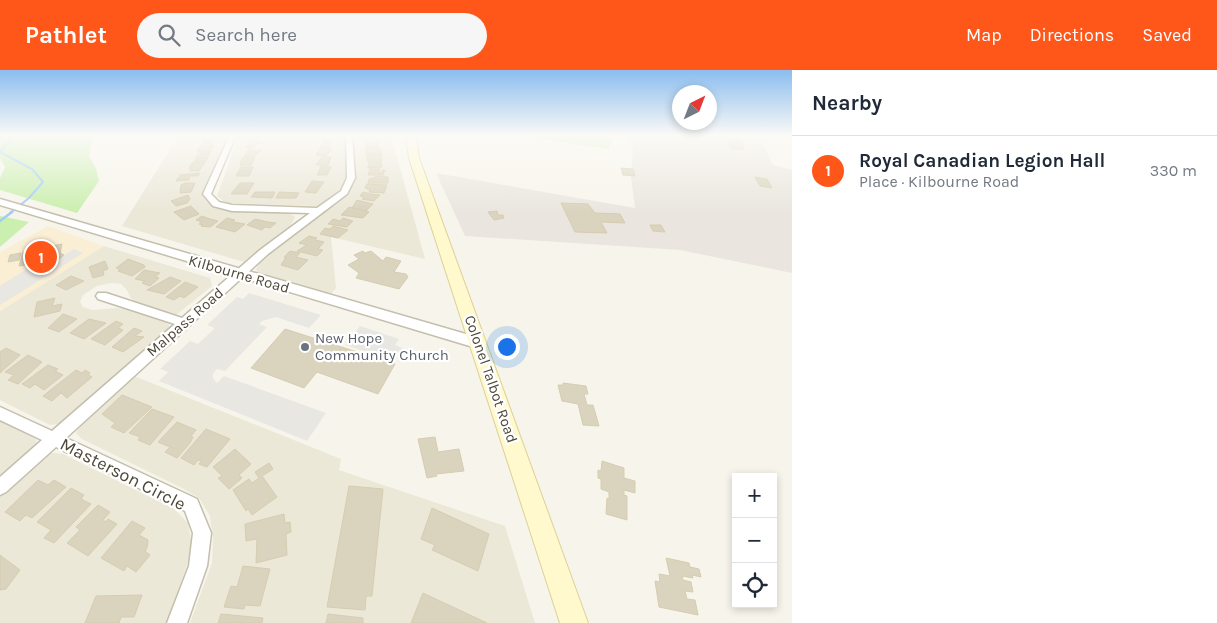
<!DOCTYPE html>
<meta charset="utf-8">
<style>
:root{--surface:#fff;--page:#f6f6f7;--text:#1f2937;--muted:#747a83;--line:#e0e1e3;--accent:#ff571a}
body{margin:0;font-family:Karla,sans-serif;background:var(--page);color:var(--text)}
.controls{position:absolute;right:15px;bottom:15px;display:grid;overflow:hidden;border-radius:0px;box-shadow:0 2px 8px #0003}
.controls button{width:45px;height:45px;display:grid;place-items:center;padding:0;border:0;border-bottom:1px solid var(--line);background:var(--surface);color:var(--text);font:25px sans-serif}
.compass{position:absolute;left:672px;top:15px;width:45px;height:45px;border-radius:50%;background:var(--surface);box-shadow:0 2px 8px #0003;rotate:42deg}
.you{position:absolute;left:506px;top:276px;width:18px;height:18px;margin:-12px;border:4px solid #fff;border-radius:50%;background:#1a73e8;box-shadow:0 0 0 8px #1a73e833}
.badge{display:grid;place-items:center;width:32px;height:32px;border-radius:50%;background:var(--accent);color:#fff;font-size:16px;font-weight:700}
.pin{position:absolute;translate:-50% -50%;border:2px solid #fff;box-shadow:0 1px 5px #0006}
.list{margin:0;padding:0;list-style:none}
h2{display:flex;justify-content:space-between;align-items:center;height:65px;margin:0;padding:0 20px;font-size:21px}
h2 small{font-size:16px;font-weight:400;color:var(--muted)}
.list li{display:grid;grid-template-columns:32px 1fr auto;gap:15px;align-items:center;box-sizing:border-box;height:70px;padding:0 20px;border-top:1px solid var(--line)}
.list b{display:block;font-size:19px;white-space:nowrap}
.list p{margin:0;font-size:16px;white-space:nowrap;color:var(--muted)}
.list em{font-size:16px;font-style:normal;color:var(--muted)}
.icon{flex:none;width:28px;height:28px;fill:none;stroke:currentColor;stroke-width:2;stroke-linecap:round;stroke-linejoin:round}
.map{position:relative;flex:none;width:792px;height:553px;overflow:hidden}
header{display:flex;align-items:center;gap:30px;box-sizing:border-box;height:70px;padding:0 25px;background:var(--accent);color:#fff}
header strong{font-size:24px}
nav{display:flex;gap:28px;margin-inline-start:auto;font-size:18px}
.search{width:350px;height:45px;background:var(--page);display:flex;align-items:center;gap:12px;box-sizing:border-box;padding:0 18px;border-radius:28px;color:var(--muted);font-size:19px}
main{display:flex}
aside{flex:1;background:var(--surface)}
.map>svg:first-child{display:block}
</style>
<header>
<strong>Pathlet</strong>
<div class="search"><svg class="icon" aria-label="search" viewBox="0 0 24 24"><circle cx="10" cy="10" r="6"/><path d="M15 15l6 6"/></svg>Search here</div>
<nav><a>Map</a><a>Directions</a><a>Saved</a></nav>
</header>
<main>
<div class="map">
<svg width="792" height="553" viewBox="0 0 792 553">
<rect width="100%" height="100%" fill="#f7f5eb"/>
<g fill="#ebe8d8">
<polygon points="179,65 231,65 209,118 207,125 208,132 218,138 230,140 289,143 295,147 289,158 244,192 122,156"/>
<polygon points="239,65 344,65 347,106 345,113 332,129 319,136 226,133 217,126"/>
<polygon points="391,65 425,189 331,167 336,218 329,226 265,208 258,203 256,199 259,193 285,170 339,132 349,122 356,106 352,66"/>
<polygon points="104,176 210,208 212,216 176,245 137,233 130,227 127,220 121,214 111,213 97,216 83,225 80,232 83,237 92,240 118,238 132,240 166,252 170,256 165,264 69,348 59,354 50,355 0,330 0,241"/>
<polygon points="134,306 341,389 339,400 505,456 535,553 190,553 212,493 213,469 210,446 199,428 182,418 82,369 76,363 82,352"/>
<polygon points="0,351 36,369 36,376 0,411"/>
<polygon points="53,383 63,384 174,439 188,453 191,471 188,492 167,553 0,553 0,425 41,389"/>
</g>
<polygon fill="#faefd5" points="48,156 104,176 0,241 0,182"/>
<polygon fill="#eae6df" points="622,65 707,65 762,72 773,95 792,100 792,203 680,180 465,166 436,103 635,138 631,107 633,78"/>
<g fill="#cbefaf">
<polygon points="0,65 93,65 89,86 96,99 99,111 77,143 0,120 0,108 5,97 0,88"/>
<polygon points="516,65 613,65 609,79"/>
<polygon points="0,146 29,152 0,177"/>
</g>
<g fill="#e8e7e2">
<polygon points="74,179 83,183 0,235 0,216 36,193 59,188"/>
<polygon points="249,223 321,245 309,258 276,247 262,251 259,254 267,257 225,301 217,299 213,304 213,308 217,313 224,306 326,343 307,371 159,311 168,302 160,299 190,271 198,274 215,258 207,255 237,227 243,229"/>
<polygon points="360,256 399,269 395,275 404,279 401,284 393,282 390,290 346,275"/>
</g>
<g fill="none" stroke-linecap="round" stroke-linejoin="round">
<polyline stroke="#a1cbf9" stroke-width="2" points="10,143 29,128 43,112 32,99 0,82 11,69 23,65"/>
<polyline stroke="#a1cbf9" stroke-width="2.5" points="0,151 12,142"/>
</g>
<g fill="#dad3be" stroke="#d6ccb1">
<polygon points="252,65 263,65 260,69 249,70"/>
<polygon points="216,67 212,73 204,74 203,68"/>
<polygon points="729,68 741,70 744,80 730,78"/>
<polygon points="325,70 332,71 329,78 320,77"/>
<polygon points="250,71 258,71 263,73 256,74 254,78 246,78"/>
<polygon points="379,72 378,77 366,78 366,73"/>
<polygon points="214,75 210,82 197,82 200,76"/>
<polygon points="320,78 332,79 326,86 316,85"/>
<polygon points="380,78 382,84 366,84 366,79"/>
<polygon points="248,80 261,80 261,81 253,87 244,87"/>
<polygon points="210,83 206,91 194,92 198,84"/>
<polygon points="381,84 382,91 368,91 366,85"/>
<polygon points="322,87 331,87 328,95 316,95"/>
<polygon points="242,88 255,88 251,95 240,95"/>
<polygon points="205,92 199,101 190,101 191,99 189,99 192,93"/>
<polygon points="369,92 381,92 382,97 368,98"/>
<polygon points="321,96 331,97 327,105 317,105"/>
<polygon points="241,97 253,97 249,106 236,106"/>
<polygon points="621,98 633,99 635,106 623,105"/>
<polygon points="370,99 380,99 378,102 383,102 382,100 386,101 383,101 384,105 368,105"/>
<polygon points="200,103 198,106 190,106 189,110 176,111 180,105"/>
<polygon points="378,106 388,107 388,113 368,113 369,109"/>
<polygon points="755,107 767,109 772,118 760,116"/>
<polygon points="312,111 324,112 316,123 305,122"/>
<polygon points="185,113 195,113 191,122 180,123 181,115"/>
<polygon points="240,113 254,113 247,124 231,124"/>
<polygon points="367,114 387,115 384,123 369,122 370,120 365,118"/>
<polygon points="255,122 275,122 272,128 251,127"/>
<polygon points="279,122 299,123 296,128 276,128"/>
<polygon points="363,122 371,124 380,125 374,131 362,129 364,127 360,126"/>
<polygon points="188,125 190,129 187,133 176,136 171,131"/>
<polygon points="357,130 373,134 366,141 352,138"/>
<polygon points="561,133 588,134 595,143 620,144 625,153 601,152 607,163 575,162"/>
<polygon points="191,136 199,144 184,150 174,142"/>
<polygon points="349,137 369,142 363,148 341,145"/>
<polygon points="497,141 498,145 503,145 504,148 494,150 488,142"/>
<polygon points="202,146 207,148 218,151 210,157 201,156 203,155 199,154 202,152 196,150"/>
<polygon points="227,148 235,150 233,152 245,154 235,162 216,157"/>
<polygon points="343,148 353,151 347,157 328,154 333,149 340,151"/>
<polygon points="255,149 268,152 276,153 270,158 265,157 262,160 247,155"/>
<polygon points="650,155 661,155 665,162 653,161"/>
<polygon points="333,156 348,160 338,168 320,164 325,158 330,159"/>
<polygon points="309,166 317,168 315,170 324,172 318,179 323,180 317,186 297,181 307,175 299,173"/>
<polygon points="62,174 60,183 64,185 59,189 19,196 23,182"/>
<polygon points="290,181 300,183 296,187 308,190 298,200 281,195 286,187 284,187"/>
<polygon points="363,181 365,183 371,181 383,191 386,187 401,191 394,202 406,204 408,207 399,219 356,208 359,203 348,195 359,189 354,185"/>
<polygon points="21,183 19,190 8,192 10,185"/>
<polygon points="128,189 144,195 145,197 132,206 118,201 120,199 116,198"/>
<polygon points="105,191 108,199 103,201 104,205 93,208 89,197"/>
<polygon points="144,200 160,203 155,207 159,208 150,216 142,213 145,211 135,209"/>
<polygon points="71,206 84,211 66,220 56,215"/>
<polygon points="170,207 181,211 164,224 147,220"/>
<polygon points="185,212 198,217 184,228 180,226 174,230 166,227"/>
<polygon points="55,228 52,236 62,234 60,241 34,247 37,232"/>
<polygon points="63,244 77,249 59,262 48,258"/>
<polygon points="89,249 106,253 84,269 70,263"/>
<polygon points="116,251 123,254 118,258 123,260 105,275 91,269"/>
<polygon points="134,258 142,261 135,266 144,267 123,282 112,277"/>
<polygon points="285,259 395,294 378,324 317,302 304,318 251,298"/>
<polygon points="6,278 20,285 0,303 0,282"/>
<polygon points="28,285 42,292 18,314 8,310 14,305 5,302"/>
<polygon points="48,295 58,299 55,301 63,305 44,320 35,314 30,318 22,314"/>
<polygon points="76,300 82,303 85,300 90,303 88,305 92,307 67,328 61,323 52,331 43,326"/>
<polygon points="563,313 586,316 588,324 584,324 587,335 593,335 599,356 583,355 578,334 562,331 558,315 563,315"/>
<polygon points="122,325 152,337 124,363 111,357 115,353 102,344"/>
<polygon points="152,339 174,347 150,375 138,370 140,367 129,363"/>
<polygon points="177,352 196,360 191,366 193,367 190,373 177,388 165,382 170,377 158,372"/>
<polygon points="206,359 230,369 207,397 199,394 201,391 198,390 194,395 181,388"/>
<polygon points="435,367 438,382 459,379 464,401 436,404 437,406 427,408 418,369"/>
<polygon points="235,379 251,394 239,405 242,408 229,419 218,408 222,406 213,397"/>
<polygon points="602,391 624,398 624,408 635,411 635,423 624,420 624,425 627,426 627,450 606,444 607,428 609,429 609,422 601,419 601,409 598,408 598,400 601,401"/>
<polygon points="269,393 273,399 262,406 277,427 252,445 248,439 246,441 233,420 249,409 252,413 259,408 255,402"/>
<polygon points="38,410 48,415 54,410 66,417 32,448 26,445 20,451 5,442"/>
<polygon points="349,416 383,419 372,526 366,526 365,540 327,537"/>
<polygon points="71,418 84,425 81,429 91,434 54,473 44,468 51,460 37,452"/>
<polygon points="98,435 110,442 103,450 106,452 108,449 117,454 88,486 67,473 80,460 76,457"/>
<polygon points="432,438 489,464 478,501 432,480 435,475 421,469"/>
<polygon points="284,444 285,453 290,452 291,462 286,464 287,485 256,493 257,469 246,471 245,454"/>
<polygon points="132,451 145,458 139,465 148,470 147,478 145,481 150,485 136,502 127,496 124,501 101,488"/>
<polygon points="0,485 20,500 6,519 0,520"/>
<polygon points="666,488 689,493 690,497 699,499 701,507 692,505 693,508 682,506 683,510 691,512 693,522 685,521 687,529 695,530 698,545 659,537 655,511 660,512 659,504 670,506"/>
<polygon points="243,496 270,499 260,536 245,535 244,539 224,537 231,516 237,517"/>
<polygon points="423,523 487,553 411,553"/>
<polygon points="142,525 134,547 121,547 119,553 85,553 96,526"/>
<polygon points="221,544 263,548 262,553 218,553"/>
<polygon points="328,544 363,548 363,553 326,553"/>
</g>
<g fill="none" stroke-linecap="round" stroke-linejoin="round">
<g stroke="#c4beac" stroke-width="3">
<polygon id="minor" points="230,65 236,65 211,124 219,132 232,135 317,138 341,121 347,108 346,65 352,65 355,108 347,124 268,184 66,368 197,429 211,463 207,496 187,553 167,553 189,496 193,463 185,441 56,377 6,422 0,425 0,407 42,370 0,350 0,337 52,361 175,254 98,229 96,226 98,223 106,223 182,248 260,180 310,143 232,141 213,136 203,124"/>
</g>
<g stroke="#c4beac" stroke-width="3">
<polygon id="tertiary" points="0,129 483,269 485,273 483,277 473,277 0,135"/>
</g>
<g stroke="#dcd196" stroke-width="2">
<polygon id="secondary" points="406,65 416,65 419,88 588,553 560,553 409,88"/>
</g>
<use href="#minor" fill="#fff" fill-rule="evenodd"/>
<use href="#tertiary" fill="#fff" fill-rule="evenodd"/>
<use href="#secondary" fill="#fff9cd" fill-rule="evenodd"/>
</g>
<linearGradient id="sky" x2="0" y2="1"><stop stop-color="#8bbdef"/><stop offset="0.46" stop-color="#fbfaf6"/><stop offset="1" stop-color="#fbfaf6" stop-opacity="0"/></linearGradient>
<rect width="792" height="142" fill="url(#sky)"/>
<circle fill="#6b7280" stroke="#fff" stroke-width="2" cx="305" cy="277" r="5"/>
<g text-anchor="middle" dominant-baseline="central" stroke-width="4.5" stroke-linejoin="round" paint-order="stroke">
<g font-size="15" fill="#4d4737" stroke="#fff">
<text transform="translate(239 204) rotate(16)">Kilbourne Road</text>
<text transform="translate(185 252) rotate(-41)">Malpass Road</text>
<text transform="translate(491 309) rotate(71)">Colonel Talbot Road</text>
</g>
<g font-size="15" fill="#5b616d" stroke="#fff" text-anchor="start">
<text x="315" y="268">New Hope<tspan x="315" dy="17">Community Church</tspan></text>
</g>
<g font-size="18" fill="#4d4737" stroke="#fff">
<text transform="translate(123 404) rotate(27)">Masterson Circle</text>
</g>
</g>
</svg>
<div class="controls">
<button>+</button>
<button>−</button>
<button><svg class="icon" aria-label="locate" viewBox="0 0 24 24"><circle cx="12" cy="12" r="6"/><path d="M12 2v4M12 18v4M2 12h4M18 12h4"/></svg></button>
</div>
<svg class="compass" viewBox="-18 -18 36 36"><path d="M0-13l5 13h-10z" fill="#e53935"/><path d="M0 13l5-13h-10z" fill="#747a83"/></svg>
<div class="you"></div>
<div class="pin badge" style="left:41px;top:187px">1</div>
</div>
<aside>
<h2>Nearby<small></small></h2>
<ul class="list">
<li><span class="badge">1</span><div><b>Royal Canadian Legion Hall</b><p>Place · Kilbourne Road</p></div><em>330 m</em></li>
</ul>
</aside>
</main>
